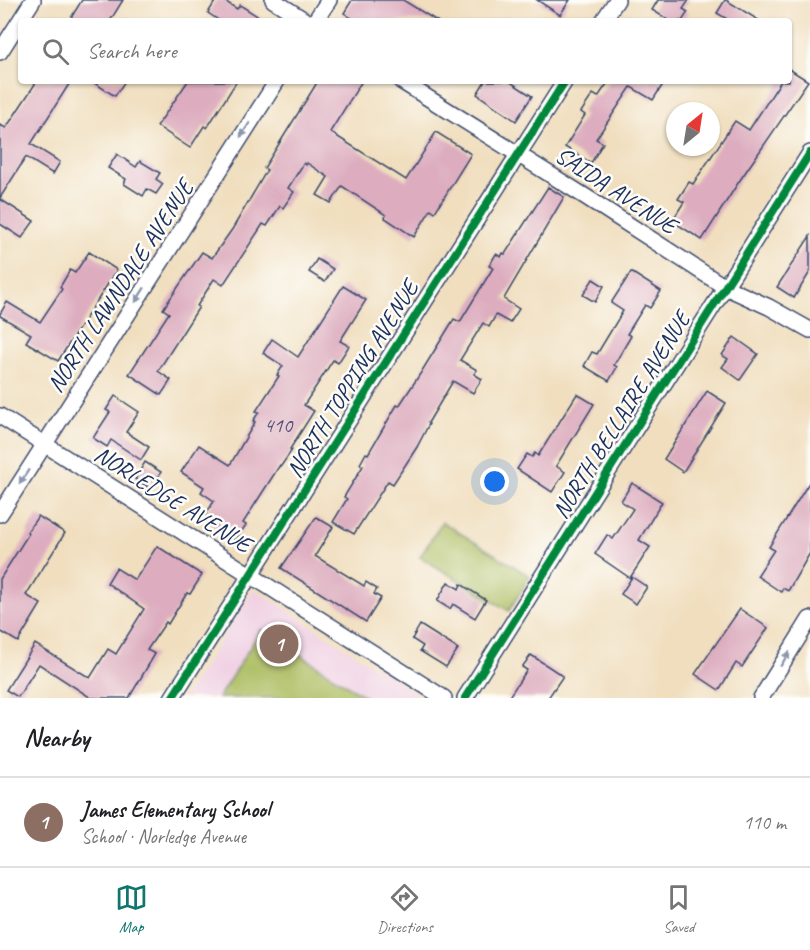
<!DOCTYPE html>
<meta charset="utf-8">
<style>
:root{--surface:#fff;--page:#f6f6f6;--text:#202124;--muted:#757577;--line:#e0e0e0;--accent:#0f766e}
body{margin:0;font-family:Caveat,sans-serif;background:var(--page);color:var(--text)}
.compass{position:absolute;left:666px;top:102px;width:54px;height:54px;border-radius:50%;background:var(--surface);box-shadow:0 2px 4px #0004;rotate:30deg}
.you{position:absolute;left:495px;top:482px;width:21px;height:21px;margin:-15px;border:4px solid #fff;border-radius:50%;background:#1a73e8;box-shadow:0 0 0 9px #1a73e833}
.badge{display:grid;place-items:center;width:39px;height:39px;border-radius:50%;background:var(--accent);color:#fff;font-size:20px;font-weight:700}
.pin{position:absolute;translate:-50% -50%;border:3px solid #fff;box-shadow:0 2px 6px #0006}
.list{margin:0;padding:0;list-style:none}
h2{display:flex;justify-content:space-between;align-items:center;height:78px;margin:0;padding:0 24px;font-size:26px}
h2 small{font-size:20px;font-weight:400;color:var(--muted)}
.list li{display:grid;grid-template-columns:39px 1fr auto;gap:18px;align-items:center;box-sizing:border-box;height:90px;padding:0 24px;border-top:2px solid var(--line)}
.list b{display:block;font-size:22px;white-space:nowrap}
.list p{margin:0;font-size:20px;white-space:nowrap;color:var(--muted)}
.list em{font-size:20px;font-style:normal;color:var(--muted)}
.icon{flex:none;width:33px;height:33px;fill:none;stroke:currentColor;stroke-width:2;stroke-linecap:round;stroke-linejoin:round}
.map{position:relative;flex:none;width:810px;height:698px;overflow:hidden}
.search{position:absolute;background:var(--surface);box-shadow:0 2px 4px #0004;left:18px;right:18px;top:18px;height:66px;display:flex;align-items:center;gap:15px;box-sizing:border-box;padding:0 21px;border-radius:6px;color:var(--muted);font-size:22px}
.sheet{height:168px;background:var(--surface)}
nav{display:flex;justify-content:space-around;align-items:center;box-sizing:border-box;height:84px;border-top:2px solid var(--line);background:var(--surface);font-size:16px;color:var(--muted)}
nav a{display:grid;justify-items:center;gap:3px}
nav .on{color:var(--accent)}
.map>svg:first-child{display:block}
</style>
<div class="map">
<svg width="810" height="698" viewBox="0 0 810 698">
<rect width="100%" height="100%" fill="#fdfcf7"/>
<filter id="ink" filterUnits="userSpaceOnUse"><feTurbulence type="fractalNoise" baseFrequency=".0167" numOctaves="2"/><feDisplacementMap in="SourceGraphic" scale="12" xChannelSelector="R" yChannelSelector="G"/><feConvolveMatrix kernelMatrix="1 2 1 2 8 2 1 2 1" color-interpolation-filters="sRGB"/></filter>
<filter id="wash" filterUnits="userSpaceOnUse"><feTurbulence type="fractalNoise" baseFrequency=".008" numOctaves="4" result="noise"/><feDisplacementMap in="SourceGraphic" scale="24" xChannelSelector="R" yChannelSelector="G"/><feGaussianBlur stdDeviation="1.35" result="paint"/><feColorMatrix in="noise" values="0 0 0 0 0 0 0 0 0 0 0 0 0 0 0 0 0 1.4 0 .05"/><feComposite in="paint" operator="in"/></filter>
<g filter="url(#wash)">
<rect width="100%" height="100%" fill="#f0debe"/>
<polygon fill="#f0d0e4" points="254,589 423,698 184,698"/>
<g fill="#abbc5f" stroke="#63765e" stroke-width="1.5">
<polygon points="442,522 530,576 509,611 420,557"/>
<polygon points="261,630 262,630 367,698 218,698"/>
</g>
<g id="blocks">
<g fill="#ddadbf">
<polygon points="82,0 123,0 110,21 69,21"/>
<polygon points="216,0 223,0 237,9 240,5 265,21 220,21 208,13"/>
<polygon points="352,0 403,0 437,21 356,21 344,13"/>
<polygon points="537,0 570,0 560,15"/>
<polygon points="658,0 689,0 683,9 688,12 682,21 670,21 652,10"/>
<polygon points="725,0 726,0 760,21 730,21 717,13"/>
<polygon points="789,69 808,81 738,183 702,240 672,221 684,202 678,199 689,182 693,184 735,121 749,130 781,81 789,81"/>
<polygon points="37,81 71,81 31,144 60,162 53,174 26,157 0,198 0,125 6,128"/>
<polygon points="91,81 125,81 115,96"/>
<polygon points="188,81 237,81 207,128 204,126 190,148 157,126"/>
<polygon points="318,81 362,81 330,132 406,180 436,132 471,154 435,212 431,209 414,237 385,218 386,215 342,186 331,203 317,195 328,177 307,163 306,165 304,163 288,188 294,192 283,208 280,206 267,226 263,224 223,285 214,279 197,306 199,307 158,371 171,380 161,395 129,374 169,313 163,309 202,252 212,258 233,228 267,170 264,168"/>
<polygon points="485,81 509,81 532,96 516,121 477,94"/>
<polygon points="609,81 665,81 653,100 631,87 596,139 603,143 591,163 565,147 585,115 581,112 593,94 598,97"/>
<polygon points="117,154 136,167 140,161 160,173 156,179 163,184 156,194 147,189 143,196 124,184 126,179 108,168"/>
<polygon points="548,187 564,197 506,295 504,299 519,309 510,323 496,315 489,327 483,323 460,360 477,370 474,374 482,379 473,393 453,381 428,423 429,424 417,447 393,484 388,481 354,534 333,522 347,499 344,497 363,466 360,464 366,453 368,454 397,405 399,406 420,374 454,319 460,322 493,268 489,266 496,254 501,257 503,253 505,254"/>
<polygon points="0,199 34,221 22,238 0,224"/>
<polygon points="810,236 810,272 794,298 777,287"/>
<polygon points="89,252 117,270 58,361 26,342 31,334 0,316 0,314 7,302 40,322 62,289 60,287 70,270 75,273"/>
<polygon points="317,259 333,269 325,282 309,272"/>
<polygon points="631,272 661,291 650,308 645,305 627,334 631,336 614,365 617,367 609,381 584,366 592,352 597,354 623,311 611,303"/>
<polygon points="593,279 604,286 595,302 583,295"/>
<polygon points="343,286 366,300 340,341 349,346 338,363 333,360 304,405 314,411 290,449 292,450 281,466 280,465 243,523 246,525 235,540 203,519 214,501 201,492 204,487 181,472 199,445 230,465 255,422 253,421 259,412 256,411 279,376 277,375 283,366 263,353 272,339 298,357"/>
<polygon points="734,337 758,354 740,380 722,367 728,359 722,355"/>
<polygon points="707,391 726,403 683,472 664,459"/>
<polygon points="577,394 594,404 556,466 565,472 552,492 517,469 527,454 532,457 535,453 538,456"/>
<polygon points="115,396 139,412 126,432 149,447 141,460 111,440 107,447 93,438 110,412 106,410"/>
<polygon points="145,462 161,472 151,489 135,479"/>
<polygon points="810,481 810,553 788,591 783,588 781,592 757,576 774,550 769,547"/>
<polygon points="632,483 662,502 639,540 650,547 630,578 595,554 607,535 613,539 633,509 621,501"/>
<polygon points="38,516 65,533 26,595 41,604 18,642 0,631 0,579 29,533 27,532"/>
<polygon points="316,517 333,527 315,556 364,586 366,582 377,589 374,594 381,598 366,622 281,568"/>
<polygon points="157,546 202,575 190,594 187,593 168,624 166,622 147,650 155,654 129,698 91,698 39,664 18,697 6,690 35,644 90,678 108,649 116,654 144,609 107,583 116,568 135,580"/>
<polygon points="632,577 647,587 636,604 621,594"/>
<polygon points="448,582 459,589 461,584 486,600 475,618 453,604 450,609 437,601"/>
<polygon points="740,609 768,628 742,667 736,663 719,690 695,674"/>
<polygon points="420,625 458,649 446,667 420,651 423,646 412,639"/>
<polygon points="531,655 563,676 548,698 508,698 527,670 522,667"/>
</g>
</g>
</g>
<g filter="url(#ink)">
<use href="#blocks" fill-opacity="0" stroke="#3b496c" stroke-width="1.5"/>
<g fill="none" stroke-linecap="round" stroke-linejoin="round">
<g stroke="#3b496c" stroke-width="18">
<g id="minor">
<polyline points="273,0 306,21"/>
<polyline points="315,21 329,0"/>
<polyline points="603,21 617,0"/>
<polyline points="0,52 33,0"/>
<polyline points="401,81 586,197 725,287 769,307 810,330"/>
<polyline points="0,416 444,698"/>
<polyline points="0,514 277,81"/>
<polyline points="172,698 565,81"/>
<polyline points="465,698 810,153"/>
<polyline points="761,698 810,619"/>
</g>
</g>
<use href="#minor" stroke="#fff" stroke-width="15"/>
<g stroke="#fdfcf7" stroke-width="11">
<g id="cycleway">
<polyline points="172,698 565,81"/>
<polyline points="465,698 810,153"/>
</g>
</g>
<use href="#cycleway" stroke="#00873e" stroke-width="8"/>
</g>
<defs><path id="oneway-solid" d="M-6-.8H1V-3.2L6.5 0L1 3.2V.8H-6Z" transform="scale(1.5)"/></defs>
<g fill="#8d97ae">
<use href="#oneway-solid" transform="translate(245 130) rotate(123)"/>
<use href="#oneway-solid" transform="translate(140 295) rotate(123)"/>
<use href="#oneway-solid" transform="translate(24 477) rotate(123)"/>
<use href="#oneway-solid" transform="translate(785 659) rotate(-58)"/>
</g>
</g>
<g text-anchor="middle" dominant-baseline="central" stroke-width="5" stroke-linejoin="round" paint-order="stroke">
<g font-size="21" fill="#4c4e76">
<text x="278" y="425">410</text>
</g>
<g font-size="24" fill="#1b2f5e" stroke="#fdfcf7">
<text transform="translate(616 190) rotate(33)">SAIDA AVENUE</text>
<text transform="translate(120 286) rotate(-57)">NORTH LAWNDALE AVENUE</text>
<text transform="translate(352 379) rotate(-58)">NORTH TOPPING AVENUE</text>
<text transform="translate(621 415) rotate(-58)">NORTH BELLAIRE AVENUE</text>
<text transform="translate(173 499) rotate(32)">NORLEDGE AVENUE</text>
</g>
</g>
</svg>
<svg class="compass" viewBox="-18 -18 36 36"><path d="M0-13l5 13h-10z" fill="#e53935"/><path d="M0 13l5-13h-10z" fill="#757577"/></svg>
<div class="you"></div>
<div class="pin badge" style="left:279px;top:644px;background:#8d6e63">1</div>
<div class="search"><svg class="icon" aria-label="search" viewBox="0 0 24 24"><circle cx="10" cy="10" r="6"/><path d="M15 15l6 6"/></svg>Search here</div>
</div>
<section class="sheet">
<h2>Nearby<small></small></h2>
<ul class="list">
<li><span class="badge" style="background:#8d6e63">1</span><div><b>James Elementary School</b><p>School · Norledge Avenue</p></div><em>110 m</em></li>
</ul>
</section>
<nav>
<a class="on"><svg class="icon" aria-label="map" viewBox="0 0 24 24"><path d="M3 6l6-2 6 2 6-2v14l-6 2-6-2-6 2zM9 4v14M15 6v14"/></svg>Map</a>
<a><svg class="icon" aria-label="directions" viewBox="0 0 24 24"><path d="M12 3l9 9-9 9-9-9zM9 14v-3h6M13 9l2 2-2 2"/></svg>Directions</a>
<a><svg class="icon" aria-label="saved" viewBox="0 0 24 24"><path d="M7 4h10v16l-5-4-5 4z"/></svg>Saved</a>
</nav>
